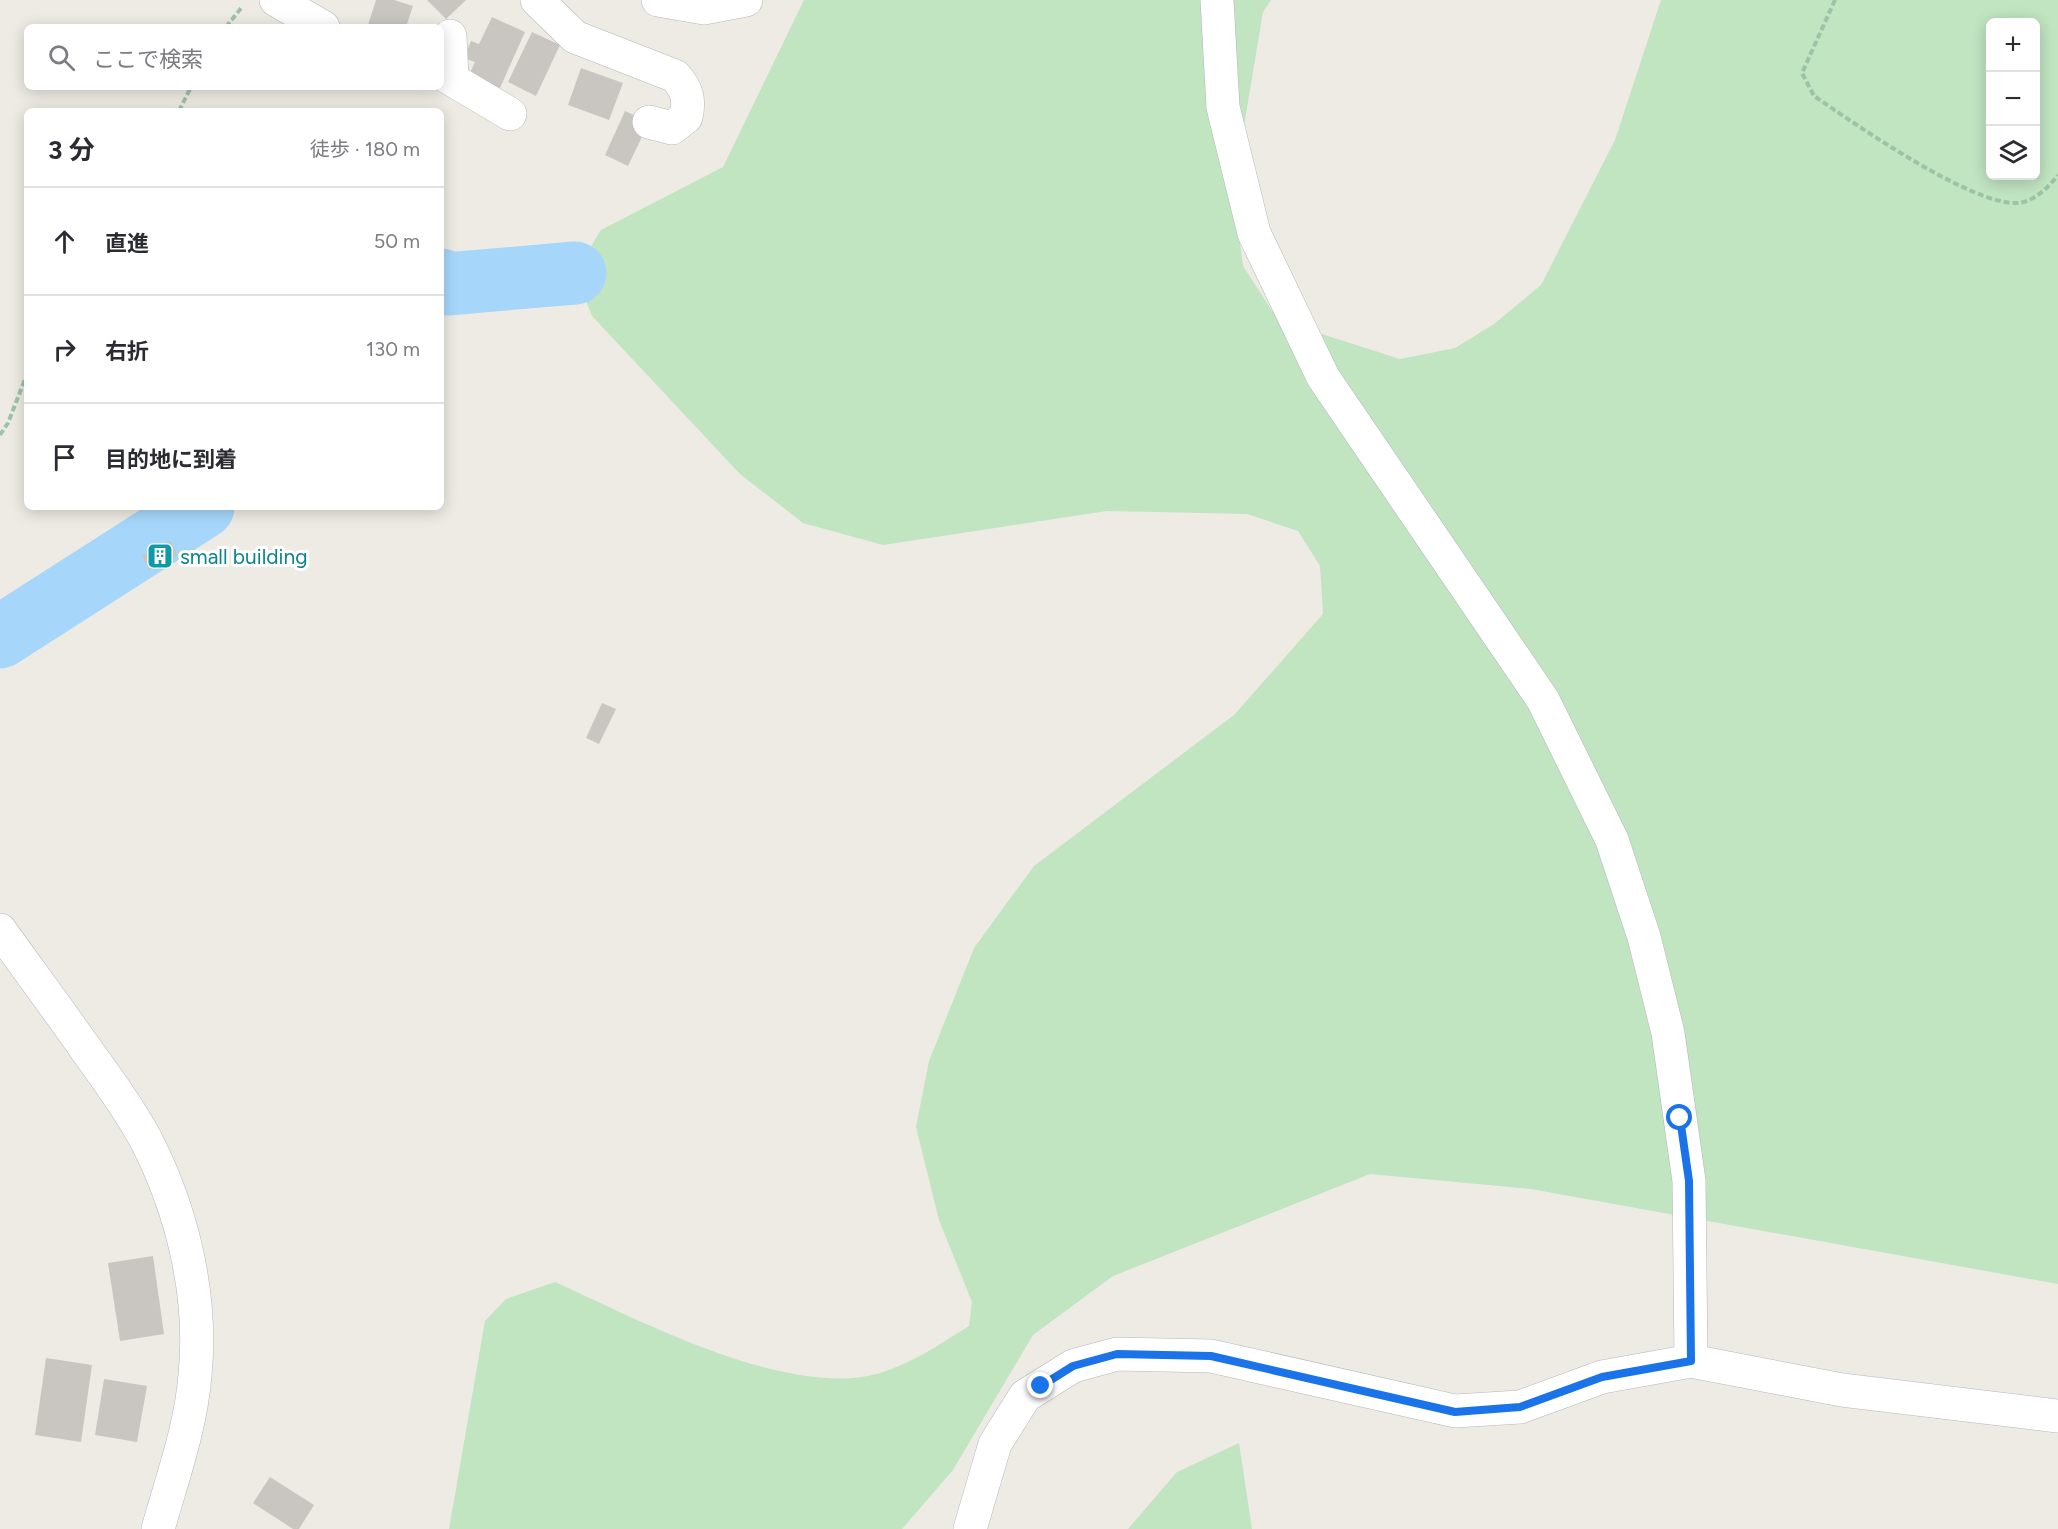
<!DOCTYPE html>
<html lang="ja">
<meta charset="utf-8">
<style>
:root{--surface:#fff;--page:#f7f7f7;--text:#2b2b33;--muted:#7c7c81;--line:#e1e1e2}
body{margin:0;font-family:Figtree,"Noto Sans JP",sans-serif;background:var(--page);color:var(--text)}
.controls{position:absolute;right:18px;top:18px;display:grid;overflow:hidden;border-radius:9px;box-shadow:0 3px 15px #0003}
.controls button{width:54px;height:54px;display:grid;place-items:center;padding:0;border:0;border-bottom:2px solid var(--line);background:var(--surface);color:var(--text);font:30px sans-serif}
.stop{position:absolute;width:18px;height:18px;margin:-14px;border:4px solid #1a73e8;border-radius:50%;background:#fff}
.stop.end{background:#1a73e8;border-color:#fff;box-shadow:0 2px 6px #0008}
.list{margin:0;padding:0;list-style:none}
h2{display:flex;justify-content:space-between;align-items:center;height:78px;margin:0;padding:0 24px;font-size:26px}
h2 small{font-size:20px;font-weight:400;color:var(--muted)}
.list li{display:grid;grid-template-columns:39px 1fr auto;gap:18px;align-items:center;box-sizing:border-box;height:108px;padding:0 24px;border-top:2px solid var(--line)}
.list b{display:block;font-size:22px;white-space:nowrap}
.list em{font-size:20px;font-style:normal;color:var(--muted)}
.icon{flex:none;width:33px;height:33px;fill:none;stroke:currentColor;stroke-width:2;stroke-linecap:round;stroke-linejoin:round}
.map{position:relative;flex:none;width:2058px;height:1529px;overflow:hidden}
.search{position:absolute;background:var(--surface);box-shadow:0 3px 15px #0003;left:24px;top:24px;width:420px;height:66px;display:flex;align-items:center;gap:15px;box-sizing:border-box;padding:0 21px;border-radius:9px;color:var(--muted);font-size:22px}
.panel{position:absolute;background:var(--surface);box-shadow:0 3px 15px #0003;left:24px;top:108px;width:420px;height:402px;border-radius:9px}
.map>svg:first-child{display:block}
</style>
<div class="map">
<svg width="2058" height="1529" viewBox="0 0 2058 1529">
<rect width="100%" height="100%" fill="#eeebe4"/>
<g fill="#c1e4c1" fill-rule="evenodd">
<path d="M804 0H1271L1263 12 1233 192 1243 266 1278 320 1400 359 1455 348 1494 324 1541 285 1615 140 1661 0H2058V1284L1531 1189 1370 1174 1113 1276 1033 1335 953 1470 902 1529H449L485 1321 506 1299 555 1282C639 1320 789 1400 880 1373 913 1363 940 1344 969 1326L972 1302 939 1220 916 1127 929 1061 974 948 1034 866 1234 715 1323 614 1320 566 1298 531 1247 514 1107 511 883 545 803 523 740 474 592 316 575 273 601 230 723 167ZM1990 22H2036V176H1990Z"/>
<polygon points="1239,1443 1252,1529 1128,1529 1177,1472"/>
</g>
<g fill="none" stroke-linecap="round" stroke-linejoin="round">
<g stroke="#a6d7fb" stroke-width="63">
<polyline points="441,280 447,284 575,273"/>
<polyline points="0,637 203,507"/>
</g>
</g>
<g fill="#c9c6c1">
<polygon points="376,0 394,0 413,6 406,27 368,25"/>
<polygon points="427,0 466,0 446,19"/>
<polygon points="492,17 525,32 500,88 469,75 475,62 464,58 471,41 479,44"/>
<polygon points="532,32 560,45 536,96 508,82"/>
<polygon points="581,68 623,83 609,120 568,105"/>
<polygon points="625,111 649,122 628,166 605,155"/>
<polygon points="170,541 178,555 150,570 142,556"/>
<polygon points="602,703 616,709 599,744 586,738"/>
<polygon points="153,1256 164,1334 120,1341 108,1263"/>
<polygon points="46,1358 92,1365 81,1442 35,1435"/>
<polygon points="104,1379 147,1386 137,1442 95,1435"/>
<polygon points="270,1477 314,1505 299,1529 293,1529 253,1503"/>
</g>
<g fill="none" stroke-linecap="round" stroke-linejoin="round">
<g stroke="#b4b6ba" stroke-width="34">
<g id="minor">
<polyline points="276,0 323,27"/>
<path d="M537 0 575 37 675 76C687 89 690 100 686 117L672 128 649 122"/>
<polyline points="658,0 704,8 746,0"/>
<polyline points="1217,0 1223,107 1254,233 1323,377 1543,700 1612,840 1644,937 1668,1033 1689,1181 1691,1361"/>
<polyline points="450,36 452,77"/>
<polyline points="441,73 510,114"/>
<path d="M0 930C28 969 57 1008 85 1048 106 1077 128 1107 145 1138 182 1209 203 1295 195 1375 191 1427 172 1479 158 1529"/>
<polyline points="970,1529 995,1444 1025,1396 1073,1366 1117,1354 1211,1356 1455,1411 1520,1407 1602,1377 1691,1361 1842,1390 2058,1416"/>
</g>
</g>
<g stroke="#9bc4a6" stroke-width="4" stroke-dasharray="6 3" stroke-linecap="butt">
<path d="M1835 0 1802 73 1814 96C1855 124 1971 205 2017 203 2034 202 2049 187 2058 175"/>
<polyline points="226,27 242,7"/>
<polyline points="179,111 191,87"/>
<polyline points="0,435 8,423 27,374"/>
</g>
<use href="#minor" stroke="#fff" stroke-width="33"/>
</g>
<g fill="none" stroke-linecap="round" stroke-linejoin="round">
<polyline stroke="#1a73e8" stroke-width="8" points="1041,1386 1073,1366 1117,1354 1211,1356 1455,1412 1520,1407 1602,1377 1691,1361 1689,1181 1680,1118"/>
</g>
<defs>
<g id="building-square" transform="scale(1.35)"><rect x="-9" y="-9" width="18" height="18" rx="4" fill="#0f9aa8" stroke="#fff"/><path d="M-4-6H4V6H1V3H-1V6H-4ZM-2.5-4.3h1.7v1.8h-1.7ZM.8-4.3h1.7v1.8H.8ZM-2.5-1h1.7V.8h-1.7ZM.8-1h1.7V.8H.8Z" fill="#fff"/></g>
</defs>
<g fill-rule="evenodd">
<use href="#building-square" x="160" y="556"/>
</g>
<g text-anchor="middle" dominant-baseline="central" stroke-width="6" stroke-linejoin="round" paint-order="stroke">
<g font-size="21" fill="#0d838f" stroke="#fff" text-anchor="start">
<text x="180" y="556">small building</text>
</g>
</g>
</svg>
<div class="controls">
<button>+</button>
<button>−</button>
<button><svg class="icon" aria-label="layers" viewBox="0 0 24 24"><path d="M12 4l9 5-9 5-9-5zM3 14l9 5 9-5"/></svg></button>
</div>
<div class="stop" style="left:1680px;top:1118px"></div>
<div class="stop end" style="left:1041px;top:1386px"></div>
<div class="search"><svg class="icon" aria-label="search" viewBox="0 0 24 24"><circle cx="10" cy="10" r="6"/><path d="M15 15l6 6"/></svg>ここで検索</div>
<section class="panel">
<h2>3 分<small>徒歩 · 180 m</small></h2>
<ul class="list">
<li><svg class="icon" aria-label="ahead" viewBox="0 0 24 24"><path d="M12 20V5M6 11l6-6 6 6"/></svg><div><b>直進</b></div><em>50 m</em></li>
<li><svg class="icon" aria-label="right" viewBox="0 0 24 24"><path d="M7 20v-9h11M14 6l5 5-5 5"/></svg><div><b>右折</b></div><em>130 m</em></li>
<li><svg class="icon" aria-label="arrive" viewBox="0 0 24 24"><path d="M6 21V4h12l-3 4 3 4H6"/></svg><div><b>目的地に到着</b></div></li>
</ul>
</section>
</div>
